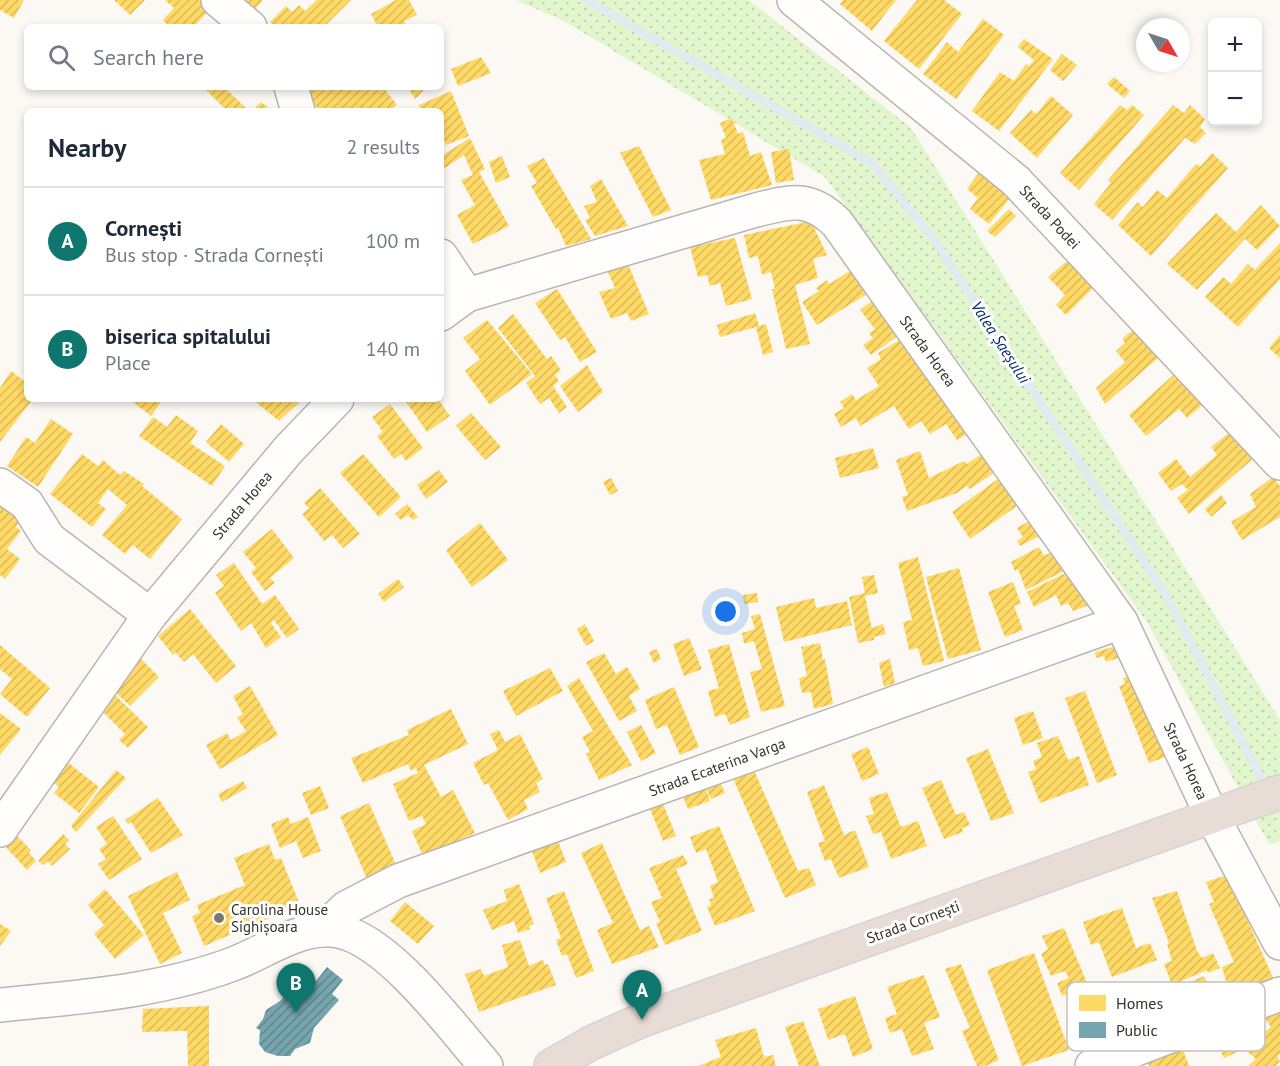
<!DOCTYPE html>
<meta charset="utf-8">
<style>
:root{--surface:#fff;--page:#f6f6f7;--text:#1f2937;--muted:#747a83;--line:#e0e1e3;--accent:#0f766e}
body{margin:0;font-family:"PT Sans",sans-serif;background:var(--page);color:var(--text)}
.controls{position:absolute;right:18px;top:18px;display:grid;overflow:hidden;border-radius:9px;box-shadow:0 3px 9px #0003}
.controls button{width:54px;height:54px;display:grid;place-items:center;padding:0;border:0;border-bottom:2px solid var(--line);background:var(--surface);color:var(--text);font:30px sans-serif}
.compass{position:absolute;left:1136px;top:18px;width:54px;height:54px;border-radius:50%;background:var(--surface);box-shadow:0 3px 9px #0003;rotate:129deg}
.you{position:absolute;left:726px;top:612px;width:21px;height:21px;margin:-15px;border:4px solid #fff;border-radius:50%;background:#1a73e8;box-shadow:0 0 0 9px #1a73e833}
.badge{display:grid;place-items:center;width:39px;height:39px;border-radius:50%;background:var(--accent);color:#fff;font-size:20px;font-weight:700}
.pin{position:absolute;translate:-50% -50px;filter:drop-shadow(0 2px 3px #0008)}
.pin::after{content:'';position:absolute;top:32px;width:21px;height:18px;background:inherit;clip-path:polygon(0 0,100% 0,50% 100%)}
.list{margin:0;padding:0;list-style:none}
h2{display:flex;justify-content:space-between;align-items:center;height:78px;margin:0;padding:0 24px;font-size:26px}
h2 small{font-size:20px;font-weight:400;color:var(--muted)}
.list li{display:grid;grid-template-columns:39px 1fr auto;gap:18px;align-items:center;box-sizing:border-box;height:108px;padding:0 24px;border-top:2px solid var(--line)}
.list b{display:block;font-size:22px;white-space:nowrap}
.list p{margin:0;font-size:20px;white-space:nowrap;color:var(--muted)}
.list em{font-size:20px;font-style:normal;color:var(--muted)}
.icon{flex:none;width:33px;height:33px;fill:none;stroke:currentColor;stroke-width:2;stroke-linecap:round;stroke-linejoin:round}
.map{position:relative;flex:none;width:1280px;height:1066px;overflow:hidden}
.search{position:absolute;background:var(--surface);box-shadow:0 3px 9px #0003;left:24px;top:24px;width:420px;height:66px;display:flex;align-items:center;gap:15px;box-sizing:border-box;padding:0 21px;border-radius:9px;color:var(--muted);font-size:22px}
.panel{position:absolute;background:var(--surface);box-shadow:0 3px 9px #0003;left:24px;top:108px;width:420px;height:294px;border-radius:9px}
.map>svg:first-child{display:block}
</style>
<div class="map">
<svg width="1280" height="1066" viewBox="0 0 1280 1066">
<defs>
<pattern id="grass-dots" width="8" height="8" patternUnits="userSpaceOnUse" patternTransform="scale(1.5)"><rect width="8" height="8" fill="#e1f6cc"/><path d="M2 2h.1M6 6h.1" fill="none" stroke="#c2d3af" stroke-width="1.8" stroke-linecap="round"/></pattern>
<pattern id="homes-hatch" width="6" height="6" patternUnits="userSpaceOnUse" patternTransform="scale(1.5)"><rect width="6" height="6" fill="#ffd966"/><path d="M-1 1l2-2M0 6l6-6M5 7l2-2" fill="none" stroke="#dbbb58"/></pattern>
<pattern id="public-hatch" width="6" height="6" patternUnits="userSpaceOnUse" patternTransform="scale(1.5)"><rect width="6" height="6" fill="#76a5af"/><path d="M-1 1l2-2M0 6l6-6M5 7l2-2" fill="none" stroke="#62878e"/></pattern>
</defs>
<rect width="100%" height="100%" fill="#fcf8f4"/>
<polygon fill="url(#grass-dots)" points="516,0 749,0 911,128 1280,720 1280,841 1269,844 1147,622 825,177 562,20"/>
<g fill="url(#homes-hatch)">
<polygon points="0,0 24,0 14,18 0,10"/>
<polygon points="114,0 145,0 130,15"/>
<polygon points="165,0 212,0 216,4 193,27 170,27 163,20 174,8"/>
<polygon points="245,0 263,0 255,9"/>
<polygon points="317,0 351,0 324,27 276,27 270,22 286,6 292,12 299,5 305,11"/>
<polygon points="396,0 409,0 417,15 404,21 407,27 378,27 371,14"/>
<polygon points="843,0 896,0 872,31 840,4"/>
<polygon points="917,0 944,0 962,14 919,69 884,41"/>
<polygon points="983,19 1004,35 956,99 923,74 947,42 958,52"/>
<polygon points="1024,39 1053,59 999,131 972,111 1000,72 1014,81 1026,64 1029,66 1034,60 1018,47"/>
<polygon points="1062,54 1077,65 1063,81 1050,70"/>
<polygon points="481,57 491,73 458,86 451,69"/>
<polygon points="1114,77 1130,91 1124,98 1107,84"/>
<polygon points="203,87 224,87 249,111 227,111"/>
<polygon points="309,87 383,87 397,105 389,111 320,111 303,91"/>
<polygon points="408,87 423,87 424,90 415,99"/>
<polygon points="451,91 469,136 446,145 441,133 441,111 421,111 419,105"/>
<polygon points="1051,96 1073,115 1037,158 1010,133 1031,110 1036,114"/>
<polygon points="261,102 266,106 271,111 252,111"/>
<polygon points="1120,105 1127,110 1132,105 1144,115 1079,190 1060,173"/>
<polygon points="1173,105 1184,113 1190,105 1205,119 1200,127 1206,133 1195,144 1185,138 1112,220 1094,204 1111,183 1108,180"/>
<polygon points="732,118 738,134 743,132 750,156 761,152 772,185 711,200 699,160 725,154 721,140 726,138 720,123"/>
<polygon points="470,138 485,169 479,172 509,226 473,244 457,215 475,205 461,180 473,175 464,155 445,168 441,162 441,156"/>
<polygon points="639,146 671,210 653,217 620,153"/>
<polygon points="789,149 794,180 776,183 771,152"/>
<polygon points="1212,153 1228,168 1151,256 1118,225 1138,202 1143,207 1157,190 1167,198 1196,164 1201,166"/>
<polygon points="502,156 510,177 496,183 489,162"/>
<polygon points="544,158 591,239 566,246 558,228 556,229 531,186 537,183 527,166"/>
<polygon points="979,172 1010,198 989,224 970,209 978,198 967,189"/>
<polygon points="601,179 628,226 595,236 585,220 590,218 584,206 597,202 590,186"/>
<polygon points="1261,205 1280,226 1257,250 1245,239 1197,290 1167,264 1216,213 1236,232"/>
<polygon points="1009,209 1016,216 995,237 987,231"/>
<polygon points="811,221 827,255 813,259 818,278 795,285 810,344 786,349 772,289 775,289 771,272 762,275 758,256 749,258 744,235"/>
<polygon points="735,238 752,299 726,306 720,283 710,286 707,275 698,277 690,247"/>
<polygon points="1280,243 1280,279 1238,327 1205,297 1223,277 1231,284 1248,264 1255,270"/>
<polygon points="1072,257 1099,282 1066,315 1056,305 1065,295 1048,277"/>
<polygon points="628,264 649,314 631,321 627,313 611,319 599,292 615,288 607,270"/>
<polygon points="858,266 875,289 817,325 802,302 819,291 816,288 827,280 829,284"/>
<polygon points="557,289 597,352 580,362 565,337 560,340 535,303"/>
<polygon points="876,298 902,333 871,355 863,345 873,338 869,333 875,329 860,310"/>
<polygon points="755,313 759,326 766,324 773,352 763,355 756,327 720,337 717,325"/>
<polygon points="513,314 547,359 551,356 561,370 555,375 559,381 553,386 567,407 559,413 549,398 540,404 526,383 535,376 498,328"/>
<polygon points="487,320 532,374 490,405 465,371 480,359 463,338"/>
<polygon points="1138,326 1163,354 1105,404 1096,388 1125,362 1116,351 1125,343 1122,339"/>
<polygon points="1280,335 1280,358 1269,348"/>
<polygon points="906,336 973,431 957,440 946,424 930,434 921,421 909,429 894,406 860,426 856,418 841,427 834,414 844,408 840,402 852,394 856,400 879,386 867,368 881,359 878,353"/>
<polygon points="587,365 603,392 578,412 560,386"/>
<polygon points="1179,370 1206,402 1187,418 1179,409 1146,436 1129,415"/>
<polygon points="11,371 27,383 27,399 33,399 0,442 0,388"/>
<polygon points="129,399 163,399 151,416"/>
<polygon points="252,399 303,399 279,421"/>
<polygon points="404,399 438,399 450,416 427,432"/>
<polygon points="390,404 423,448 406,461 401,454 394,459 377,436 383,432 372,417"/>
<polygon points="471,413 501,447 485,460 456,426"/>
<polygon points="176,415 198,431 190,443 225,466 212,486 139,436 153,417 167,427"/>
<polygon points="51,419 73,434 38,487 7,466 26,437 35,443"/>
<polygon points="221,424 244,444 229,462 206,442"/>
<polygon points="1234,429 1255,457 1189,514 1177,498 1188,490 1182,484 1171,491 1158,473 1176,459 1190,477 1217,455 1211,447"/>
<polygon points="873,448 879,468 840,478 835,458"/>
<polygon points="987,450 1001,468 970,489 967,486 957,493 907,511 902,497 908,495 896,460 920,451 929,478 964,461 967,464"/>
<polygon points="82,454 98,466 103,460 120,475 124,471 144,484 142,486 182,519 150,559 133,545 125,554 102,535 127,505 108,489 98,503 106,509 92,527 50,494"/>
<polygon points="363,454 401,497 379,517 340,473"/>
<polygon points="439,470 448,482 426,499 417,485"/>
<polygon points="1005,474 1024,501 970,539 952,512"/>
<polygon points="1273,477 1280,486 1280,517 1242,540 1231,522 1256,507 1250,494"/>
<polygon points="611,478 618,491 610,495 603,482"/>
<polygon points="320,488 360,534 343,548 332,535 324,541 302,514 309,508 304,503"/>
<polygon points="0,494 21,519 16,527 21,531 7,549 20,559 5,579 0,575"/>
<polygon points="1221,495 1227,503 1211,517 1205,509"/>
<polygon points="407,504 418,517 413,520 408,515 401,520 395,514"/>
<polygon points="1040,515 1049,531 1020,546 1017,541 1023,537 1017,528"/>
<polygon points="480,523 508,560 472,587 446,550"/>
<polygon points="272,529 294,558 270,578 275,583 265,591 251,572 256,568 243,552"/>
<polygon points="1039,547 1044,556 1059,548 1070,568 1026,590 1018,569 1015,571 1011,562"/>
<polygon points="918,557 944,661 923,666 918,648 909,650 903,622 912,620 898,563"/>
<polygon points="234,563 262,604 275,595 299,629 287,638 274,620 271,623 281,637 266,648 251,623 241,631 215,593 224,586 216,575"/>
<polygon points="959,568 981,650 948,659 926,577"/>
<polygon points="1072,570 1092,604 1073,611 1068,603 1061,606 1056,595 1034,607 1027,592"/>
<polygon points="874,575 878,593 865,596 870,621 872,628 883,624 886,634 874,637 874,640 858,643 849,597 865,593 862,577"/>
<polygon points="398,579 404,587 384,602 378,594"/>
<polygon points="1013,582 1021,604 1014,606 1023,630 1005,637 988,592"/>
<polygon points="757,593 758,602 744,604 743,595"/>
<polygon points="814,598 816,608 847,601 852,625 784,642 776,607"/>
<polygon points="190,609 236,666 216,683 193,654 184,662 175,652 173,655 158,636"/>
<polygon points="760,614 785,706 761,712 750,672 762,669 754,641 744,644 742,633 755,629 751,616"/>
<polygon points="585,624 594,641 586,646 577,629"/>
<polygon points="689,638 702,669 684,676 673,644"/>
<polygon points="820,643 823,660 825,659 833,704 814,709 811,692 802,693 799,678 807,676 801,647"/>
<polygon points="729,644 750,717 730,725 725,714 715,717 708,691 719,688 708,650"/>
<polygon points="0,645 50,688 27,717 0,694 12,679 0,669"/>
<polygon points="1120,645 1127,655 1106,662 1104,656 1096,658 1095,652"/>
<polygon points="657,649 661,659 654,663 649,652"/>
<polygon points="604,653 616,674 627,667 640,689 629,696 637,711 619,721 586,662"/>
<polygon points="141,659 159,677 130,706 112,689"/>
<polygon points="890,659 895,683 884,687 879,663"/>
<polygon points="550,668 563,691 516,716 503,691"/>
<polygon points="1139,672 1171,755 1149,763 1119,686 1125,684 1123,678"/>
<polygon points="579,678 632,765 599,780 586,754 590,752 582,737 593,731 567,686"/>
<polygon points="250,686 278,735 220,769 206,745 227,733 231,740 246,731 237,718 243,714 233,696"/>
<polygon points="674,687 699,747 680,755 667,725 656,729 645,700"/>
<polygon points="1085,691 1117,775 1097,783 1065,698"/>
<polygon points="114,694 148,727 128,748 119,740 125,734 99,708"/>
<polygon points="451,709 468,744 424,765 441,797 453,790 475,833 423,856 412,831 426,824 422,816 409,821 393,784 418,773 416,768 411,771 408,764 363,783 351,758 409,735 407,730"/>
<polygon points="1033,711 1043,738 1023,745 1014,718"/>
<polygon points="0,713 21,729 0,755"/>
<polygon points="641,725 656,753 641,761 627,732"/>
<polygon points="499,730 505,742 520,734 543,779 536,783 540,792 524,800 528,809 508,820 488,783 484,785 473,763 498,750 490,734"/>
<polygon points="1058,736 1068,760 1079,756 1089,785 1040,803 1028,772 1036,769 1033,761 1042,757 1037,743"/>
<polygon points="868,747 879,774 862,781 851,754"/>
<polygon points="988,749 1014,813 991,821 966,758"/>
<polygon points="66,761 99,787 79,813 54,793 59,787 50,780"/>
<polygon points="753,768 798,871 809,868 816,885 785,898 732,776"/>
<polygon points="116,770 126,778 76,832 71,826"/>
<polygon points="941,780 956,815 964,812 970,825 962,828 963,832 944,839 922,788"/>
<polygon points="243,781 247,788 222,802 218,794"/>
<polygon points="720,782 725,793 711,799 706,788"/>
<polygon points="824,785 844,835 855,830 869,867 839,878 831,859 825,861 818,843 825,841 807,792"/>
<polygon points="320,786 329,808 311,815 302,793"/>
<polygon points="705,786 710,801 688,809 682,794"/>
<polygon points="887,792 901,827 918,821 927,846 891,859 881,832 873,834 866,816 874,814 869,798"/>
<polygon points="158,798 183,835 151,853 131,822 128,824 125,820"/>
<polygon points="661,799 676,836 663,841 648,804"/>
<polygon points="369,803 397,867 367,879 340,816"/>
<polygon points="113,816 142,859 109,880 98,864 106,859 99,849 107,844 96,827"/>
<polygon points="288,817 291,824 308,817 321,851 303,858 296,841 280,848 271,824"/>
<polygon points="719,826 755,911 715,926 707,907 711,905 709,899 714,898 710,886 718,882 706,849 696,853 690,837"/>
<polygon points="63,834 69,840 65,844 70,849 52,866 48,861 43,865 38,861"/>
<polygon points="16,835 31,850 29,853 36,861 27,870 3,844"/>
<polygon points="556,836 566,862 540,873 530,846"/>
<polygon points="602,843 640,930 649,926 659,947 612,964 597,930 613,923 581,853"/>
<polygon points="269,844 275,860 281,858 300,905 204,946 192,916 200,913 197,905 245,885 234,858"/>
<polygon points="683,855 688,864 676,869 702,931 665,945 656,923 660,922 651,902 662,898 649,868"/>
<polygon points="177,872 190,900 163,913 182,953 160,964 128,896"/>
<polygon points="1227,875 1276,984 1256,993 1249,985 1228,989 1222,967 1234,962 1209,904 1214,902 1206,882"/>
<polygon points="519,884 534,924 529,926 530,929 518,933 514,921 492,930 483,910 507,901 504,890"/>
<polygon points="105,889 144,935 115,959 94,934 104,925 88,905"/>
<polygon points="564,891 594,971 576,978 567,954 562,956 556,940 561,938 546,898"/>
<polygon points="1177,891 1197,951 1202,958 1213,953 1220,968 1208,973 1207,970 1172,985 1164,964 1172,961 1167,944 1169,943 1152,898"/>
<polygon points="405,902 434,926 418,944 390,921"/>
<polygon points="1122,908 1136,948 1150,943 1157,960 1112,977 1099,942 1091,945 1083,922"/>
<polygon points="0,924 11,931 0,946"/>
<polygon points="1064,928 1088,985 1062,996 1057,983 1069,978 1065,971 1051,976 1041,954 1048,949 1042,936"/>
<polygon points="520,940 529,966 543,960 545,965 548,964 556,985 479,1012 465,974 481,969 484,976 508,967 502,945"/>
<polygon points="1034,953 1069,1050 1022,1066 987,970"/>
<polygon points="961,964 999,1060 985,1066 977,1066 962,1031 970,1028 945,969"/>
<polygon points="924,975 940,1017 924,1023 934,1049 912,1056 902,1029 890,1033 885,1018 897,1014 887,987"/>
<polygon points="1204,976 1218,1008 1179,1024 1175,1014 1168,1017 1162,1003 1169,1000 1166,992"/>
<polygon points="855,996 873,1049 853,1057 845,1034 828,1040 818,1009"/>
<polygon points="209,1006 209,1066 188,1066 187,1031 142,1032 143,1009"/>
<polygon points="1280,1007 1280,1054 1277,1056 1280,1062 1275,1066 1248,1066 1256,1059 1244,1049 1224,1058 1214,1037 1252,1020 1262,1034 1271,1027 1262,1015"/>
<polygon points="803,1021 820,1066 799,1066 785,1027"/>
<polygon points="756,1028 764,1057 773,1055 776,1066 698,1066 721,1057 715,1040"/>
<polygon points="1183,1050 1189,1066 1149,1066 1148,1063"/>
</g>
<polygon fill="url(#public-hatch)" points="327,967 343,980 332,994 339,1000 314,1028 310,1043 295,1049 290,1056 278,1056 265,1052 259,1044 260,1030 256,1028 263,1019 266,1010 280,1001 307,973 316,981"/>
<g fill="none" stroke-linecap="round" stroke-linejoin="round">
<polyline stroke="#e3e9f1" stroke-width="8" points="586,0 872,163 935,241 1166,595 1267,789"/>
<g stroke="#b9b5b0" stroke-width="36">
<g id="minor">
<polyline points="218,0 250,27"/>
<polyline points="794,0 1016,181 1280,463"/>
<polyline points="291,87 298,111"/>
<polyline points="441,256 467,295"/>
<path d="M441 314 467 295 756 210C791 201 810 196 837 223L1121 622 1212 816 1280 943"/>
<polyline points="0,485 27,504 49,539 150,615"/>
<polyline points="0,830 150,615 289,449 337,399"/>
<polyline points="323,930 346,908 398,881 1121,622"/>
<path d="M0 1005C79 997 158 992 233 964 268 951 310 918 349 934 397 952 452 1027 486 1066"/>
<polyline points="1092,1066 1280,994"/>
</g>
</g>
<g stroke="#d6d3d0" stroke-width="36">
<polyline id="highway" points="551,1066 591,1043 642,1020 1280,792"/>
</g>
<use href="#minor" stroke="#fffefd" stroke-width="33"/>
<use href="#highway" stroke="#e7ddd6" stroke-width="33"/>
</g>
<circle fill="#7b7770" stroke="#fff" stroke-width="2" cx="219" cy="918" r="6"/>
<g text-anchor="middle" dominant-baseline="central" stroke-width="6" stroke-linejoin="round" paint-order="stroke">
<g font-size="15" fill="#363129" stroke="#fff">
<text transform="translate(1050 217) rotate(47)">Strada Podei</text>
<text transform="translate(928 351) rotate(54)">Strada Horea</text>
<text transform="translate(242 505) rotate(-50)">Strada Horea</text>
<text transform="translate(1186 761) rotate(65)">Strada Horea</text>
<text transform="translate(717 767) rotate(-20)">Strada Ecaterina Varga</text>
<text transform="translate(913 922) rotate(-20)">Strada Cornești</text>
</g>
<g font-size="15" fill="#363129" stroke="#fff" text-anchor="start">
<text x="231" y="909">Carolina House<tspan x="231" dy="17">Sighișoara</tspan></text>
</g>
<g font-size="16" font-style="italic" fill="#022c68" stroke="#fff">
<text transform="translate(1001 342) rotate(57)">Valea Șaeșului</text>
</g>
</g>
<rect x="1067" y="982" width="198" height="69" rx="9" fill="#fff" stroke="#c3c1bf" stroke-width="1.5"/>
<rect x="1079" y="995" width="27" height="16" fill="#ffd966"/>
<rect x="1079" y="1022" width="27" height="16" fill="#76a5af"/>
<g font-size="16" fill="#363129">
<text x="1116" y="1009">Homes</text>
<text x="1116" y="1036">Public</text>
</g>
</svg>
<div class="controls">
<button>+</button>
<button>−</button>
</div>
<svg class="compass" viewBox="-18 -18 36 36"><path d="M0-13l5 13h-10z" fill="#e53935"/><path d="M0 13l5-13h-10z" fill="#747a83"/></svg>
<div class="you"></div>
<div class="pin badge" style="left:642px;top:1020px">A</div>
<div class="pin badge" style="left:296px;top:1013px">B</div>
<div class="search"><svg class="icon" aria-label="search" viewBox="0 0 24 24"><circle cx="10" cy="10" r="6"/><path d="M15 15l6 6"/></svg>Search here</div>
<section class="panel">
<h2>Nearby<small>2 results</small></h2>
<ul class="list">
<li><span class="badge">A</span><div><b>Cornești</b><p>Bus stop · Strada Cornești</p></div><em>100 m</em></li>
<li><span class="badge">B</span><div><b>biserica spitalului</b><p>Place</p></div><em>140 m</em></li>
</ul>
</section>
</div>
